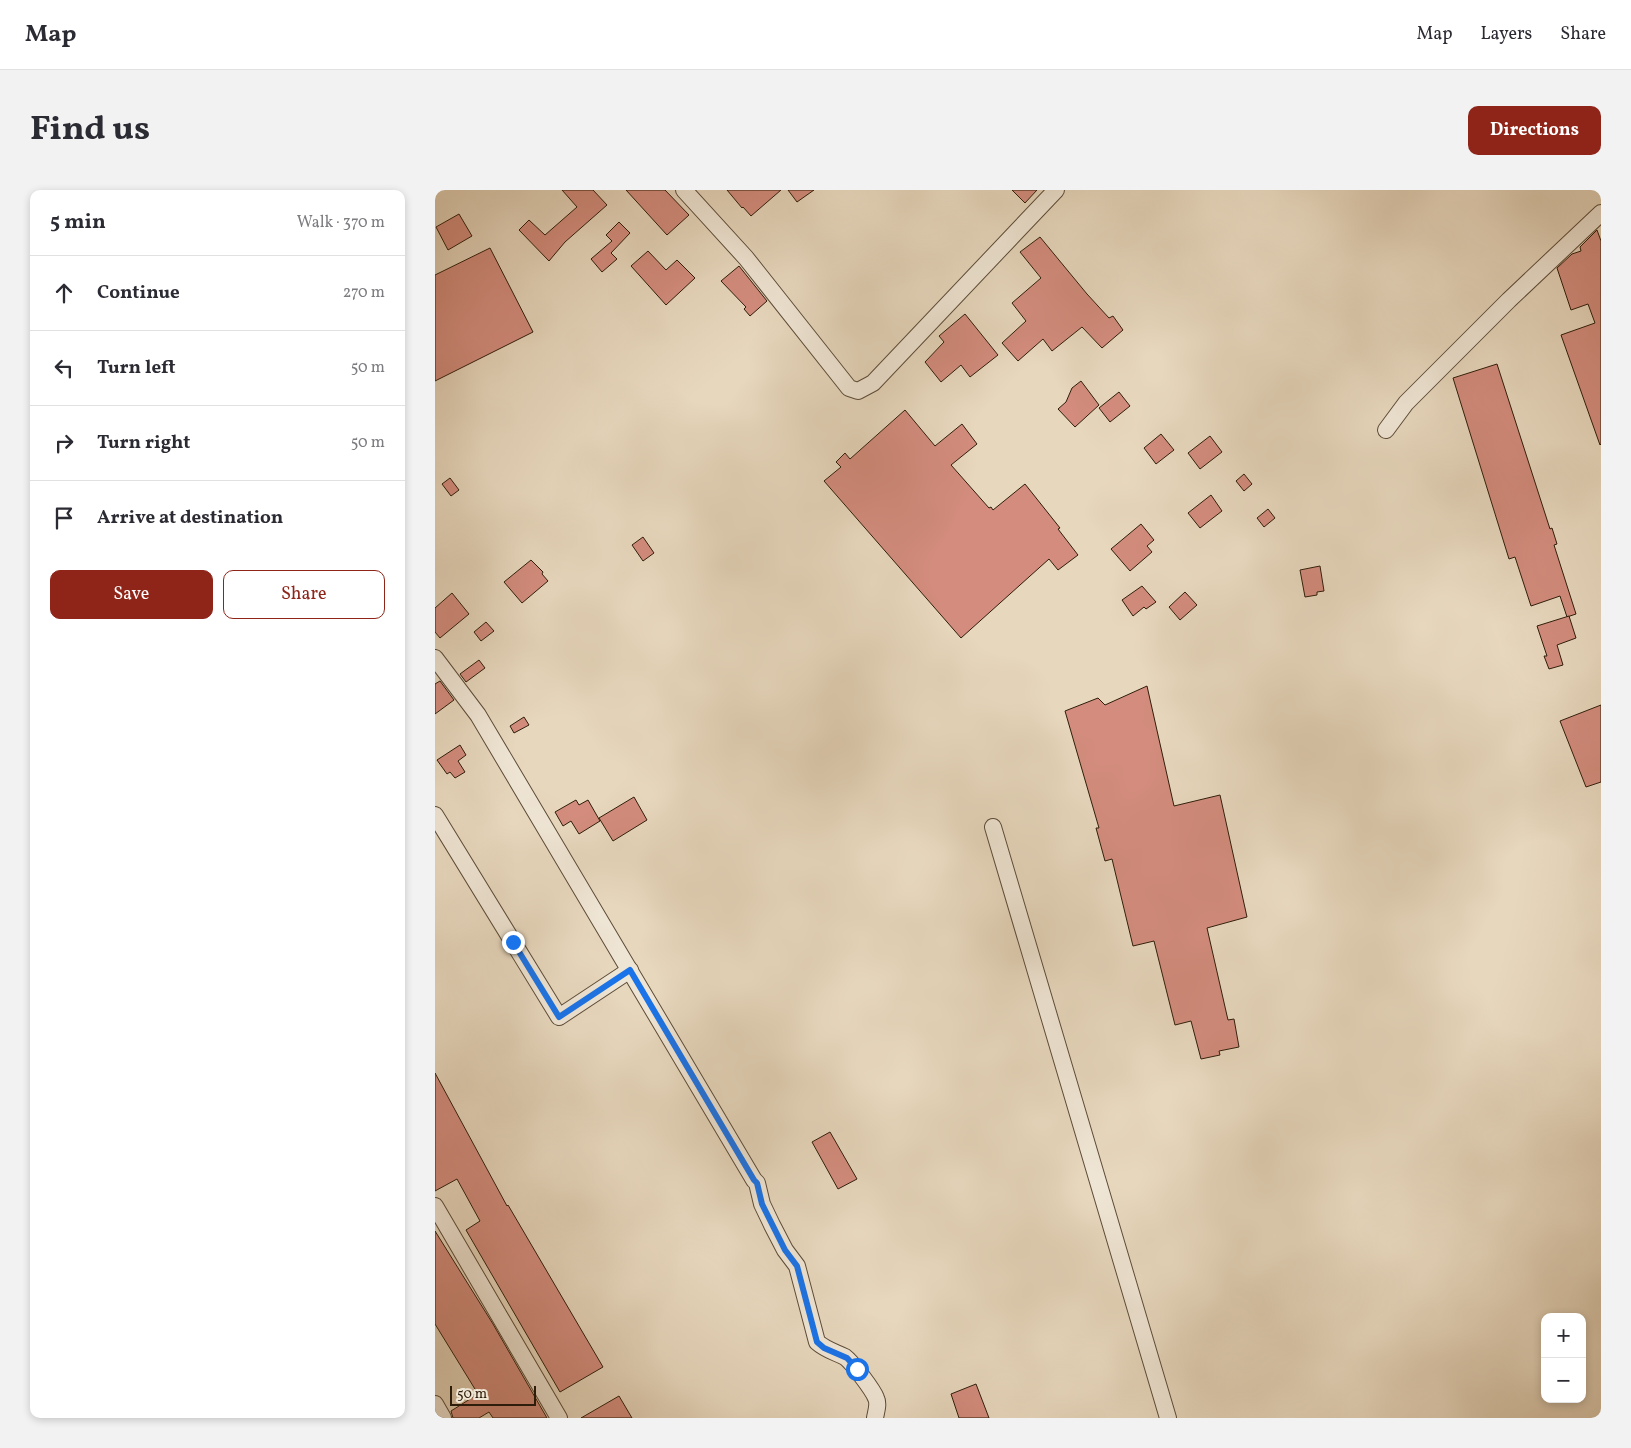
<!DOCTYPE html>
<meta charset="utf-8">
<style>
:root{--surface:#fff;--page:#f2f2f3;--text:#2b2b33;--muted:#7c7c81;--line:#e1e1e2;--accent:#8f2418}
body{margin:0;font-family:Vollkorn,serif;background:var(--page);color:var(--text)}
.controls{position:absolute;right:15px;bottom:15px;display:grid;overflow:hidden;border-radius:10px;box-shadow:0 2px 8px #0003}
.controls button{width:45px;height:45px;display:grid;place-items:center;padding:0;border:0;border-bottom:1px solid var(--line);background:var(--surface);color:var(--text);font:25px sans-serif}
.scale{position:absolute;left:15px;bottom:12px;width:86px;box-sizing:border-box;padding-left:5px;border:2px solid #2f1d0b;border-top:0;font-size:14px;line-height:18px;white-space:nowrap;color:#2f1d0b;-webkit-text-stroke:4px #efe5d4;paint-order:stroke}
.stop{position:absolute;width:15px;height:15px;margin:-11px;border:4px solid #1a73e8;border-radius:50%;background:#fff}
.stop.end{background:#1a73e8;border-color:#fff;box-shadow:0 1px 5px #0008}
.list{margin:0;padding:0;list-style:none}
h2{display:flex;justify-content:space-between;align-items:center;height:65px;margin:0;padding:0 20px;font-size:21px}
h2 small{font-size:16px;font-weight:400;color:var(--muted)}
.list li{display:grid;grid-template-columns:32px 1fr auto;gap:15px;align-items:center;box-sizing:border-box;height:75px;padding:0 20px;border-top:1px solid var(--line)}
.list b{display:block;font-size:19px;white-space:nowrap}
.list em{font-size:16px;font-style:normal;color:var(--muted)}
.actions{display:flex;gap:10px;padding:15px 20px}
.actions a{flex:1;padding:11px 0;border:1px solid var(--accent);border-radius:10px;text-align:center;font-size:18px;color:var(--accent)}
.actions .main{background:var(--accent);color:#fff}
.icon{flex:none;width:28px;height:28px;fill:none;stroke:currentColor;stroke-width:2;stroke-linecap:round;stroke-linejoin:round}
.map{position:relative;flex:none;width:1166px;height:1228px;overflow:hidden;border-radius:10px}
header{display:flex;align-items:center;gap:30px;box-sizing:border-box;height:70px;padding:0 25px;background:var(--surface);border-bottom:1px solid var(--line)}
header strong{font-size:24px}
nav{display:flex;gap:28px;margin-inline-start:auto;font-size:18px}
.intro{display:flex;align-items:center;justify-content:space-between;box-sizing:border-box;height:120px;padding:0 30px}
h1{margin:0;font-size:35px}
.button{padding:12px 22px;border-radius:10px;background:var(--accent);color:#fff;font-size:18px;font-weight:700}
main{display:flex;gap:30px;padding:0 30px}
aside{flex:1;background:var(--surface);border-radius:10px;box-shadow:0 2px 8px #0003}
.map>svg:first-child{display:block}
</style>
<header>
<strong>Map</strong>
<nav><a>Map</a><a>Layers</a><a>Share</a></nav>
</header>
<div class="intro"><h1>Find us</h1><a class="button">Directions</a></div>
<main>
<aside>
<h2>5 min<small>Walk · 370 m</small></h2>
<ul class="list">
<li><svg class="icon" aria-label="ahead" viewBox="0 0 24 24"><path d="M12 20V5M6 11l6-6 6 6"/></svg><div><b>Continue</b></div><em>270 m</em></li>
<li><svg class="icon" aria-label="left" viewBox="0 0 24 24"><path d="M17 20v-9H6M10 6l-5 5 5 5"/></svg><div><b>Turn left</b></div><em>50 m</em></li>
<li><svg class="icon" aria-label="right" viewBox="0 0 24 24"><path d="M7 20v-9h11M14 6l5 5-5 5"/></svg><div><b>Turn right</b></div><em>50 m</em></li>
<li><svg class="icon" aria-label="arrive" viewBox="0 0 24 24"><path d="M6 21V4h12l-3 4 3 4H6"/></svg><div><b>Arrive at destination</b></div></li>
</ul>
<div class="actions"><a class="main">Save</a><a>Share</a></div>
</aside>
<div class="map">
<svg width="1166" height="1228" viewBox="0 0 1166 1228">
<rect width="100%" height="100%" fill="#e7d7bd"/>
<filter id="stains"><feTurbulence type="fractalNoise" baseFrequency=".004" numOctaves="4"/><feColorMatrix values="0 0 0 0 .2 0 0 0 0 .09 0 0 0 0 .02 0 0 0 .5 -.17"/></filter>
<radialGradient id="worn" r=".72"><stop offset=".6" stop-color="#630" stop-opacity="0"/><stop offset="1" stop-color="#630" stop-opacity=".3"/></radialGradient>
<g fill="#d38c7d" stroke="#2f1d0b">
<polygon points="127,0 158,0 172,15 130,52 114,71 84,40 94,30 110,45 142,17"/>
<polygon points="191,0 230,0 254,25 232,45"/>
<polygon points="292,0 346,0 316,26 308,17 307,18"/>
<polygon points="353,0 379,0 362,12"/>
<polygon points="577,0 602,0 590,13"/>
<polygon points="24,24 37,46 13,60 1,37"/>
<polygon points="184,32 195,43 176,63 182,69 167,82 156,69 177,51 171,45"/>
<polygon points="1162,40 1166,51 1166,254 1165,255 1126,145 1160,133 1153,114 1136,120 1122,78 1137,64 1146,61 1145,57"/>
<polygon points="605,47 652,104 674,128 678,126 688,140 667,158 647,137 617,161 608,149 583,171 567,153 591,131 577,113 606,88 585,62"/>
<polygon points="55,58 98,142 0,191 0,85"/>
<polygon points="213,61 231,80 242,70 260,88 231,115 196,76"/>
<polygon points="304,76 332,111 315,126 309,119 311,117 286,91"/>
<polygon points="530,124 563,165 535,187 526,175 506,192 490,172 509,152 504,146"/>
<polygon points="1062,174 1115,339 1117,338 1122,354 1119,355 1141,424 1132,427 1125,406 1096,416 1080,367 1074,369 1018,188"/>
<polygon points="646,191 664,215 640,237 623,219 631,212 637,198"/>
<polygon points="684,202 695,216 675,232 664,218"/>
<polygon points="470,220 500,256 527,234 542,254 516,275 554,318 556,317 558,320 590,294 625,338 623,339 643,365 623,380 614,369 526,448 389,291 406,277 401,272 410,263 415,269"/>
<polygon points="726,244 739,260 721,274 709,258"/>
<polygon points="775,246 787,262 765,279 753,263"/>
<polygon points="809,284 817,294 809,301 801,291"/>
<polygon points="15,288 24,300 16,306 7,294"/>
<polygon points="776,305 787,321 765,338 753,323"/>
<polygon points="833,319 840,328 829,337 822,328"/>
<polygon points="706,334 719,350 712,356 717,362 695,381 676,359"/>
<polygon points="208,347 219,363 208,371 197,355"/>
<polygon points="96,370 108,382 107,384 113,391 87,413 69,392"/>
<polygon points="885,376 889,401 882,402 882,405 870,407 865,380"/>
<polygon points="707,396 721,412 711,419 709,417 698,426 687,410"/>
<polygon points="750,402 762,415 745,430 734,417"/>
<polygon points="17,403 34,424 5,448 0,442 0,418"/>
<polygon points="1134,426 1141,448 1122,455 1128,475 1114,479 1109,466 1112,466 1102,436"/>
<polygon points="51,432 59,441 46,451 39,442"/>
<polygon points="44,470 50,478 31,492 25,484"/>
<polygon points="5,491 19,510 0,524 0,494"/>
<polygon points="712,496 739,616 785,605 812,727 772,738 793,830 799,829 804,857 784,861 785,865 766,869 756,831 740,835 719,751 698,756 677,669 670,671 661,638 664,638 630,521 663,508 670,515"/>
<polygon points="1166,515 1166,592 1151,597 1125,531"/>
<polygon points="89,527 94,535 79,543 75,536"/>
<polygon points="25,555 31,565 23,571 30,582 20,588 15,582 12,584 2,570"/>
<polygon points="199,607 212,630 178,651 164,628"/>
<polygon points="141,610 144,615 153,610 165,631 144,644 136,631 128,636 120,622"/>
<polygon points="0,883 72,1016 73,1015 168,1177 125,1202 31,1040 45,1031 22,989 0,1001"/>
<polygon points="395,942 422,989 403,999 377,952"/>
<polygon points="0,1041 58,1134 112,1228 58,1228 54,1222 44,1228 18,1228 16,1221 43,1204 0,1134"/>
<polygon points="541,1194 554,1228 524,1228 516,1204"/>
<polygon points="184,1206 197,1228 146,1228"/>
</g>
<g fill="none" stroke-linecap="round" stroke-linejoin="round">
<g stroke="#5d4c38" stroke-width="18">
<g id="minor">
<polyline points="249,0 311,68 414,198 423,201 438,193 621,0"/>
<polyline points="951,240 971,213 1074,110 1166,23"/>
<path d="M0 468 43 525 319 990 322 993 327 1014 337 1035 350 1060 362 1076 382 1152C391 1160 400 1162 410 1167 417 1172 438 1200 441 1208 444 1214 441 1222 440 1228"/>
<polyline points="0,625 124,827 195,780"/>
<polyline points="558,637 733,1228"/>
<polyline points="0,1016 124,1228"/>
<polyline points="0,1214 8,1228"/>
</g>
</g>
<use href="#minor" stroke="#efe5d4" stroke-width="16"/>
</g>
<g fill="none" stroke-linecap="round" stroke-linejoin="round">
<polyline stroke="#1a73e8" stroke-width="6" points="78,752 124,827 195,780 319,990 322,993 327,1014 350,1060 362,1076 382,1152 389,1158 412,1168 422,1179"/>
</g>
<rect width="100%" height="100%" filter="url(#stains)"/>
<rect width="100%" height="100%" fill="url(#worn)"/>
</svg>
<div class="controls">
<button>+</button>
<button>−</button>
</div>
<div class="scale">50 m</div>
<div class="stop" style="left:422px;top:1179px"></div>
<div class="stop end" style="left:78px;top:752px"></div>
</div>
</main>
